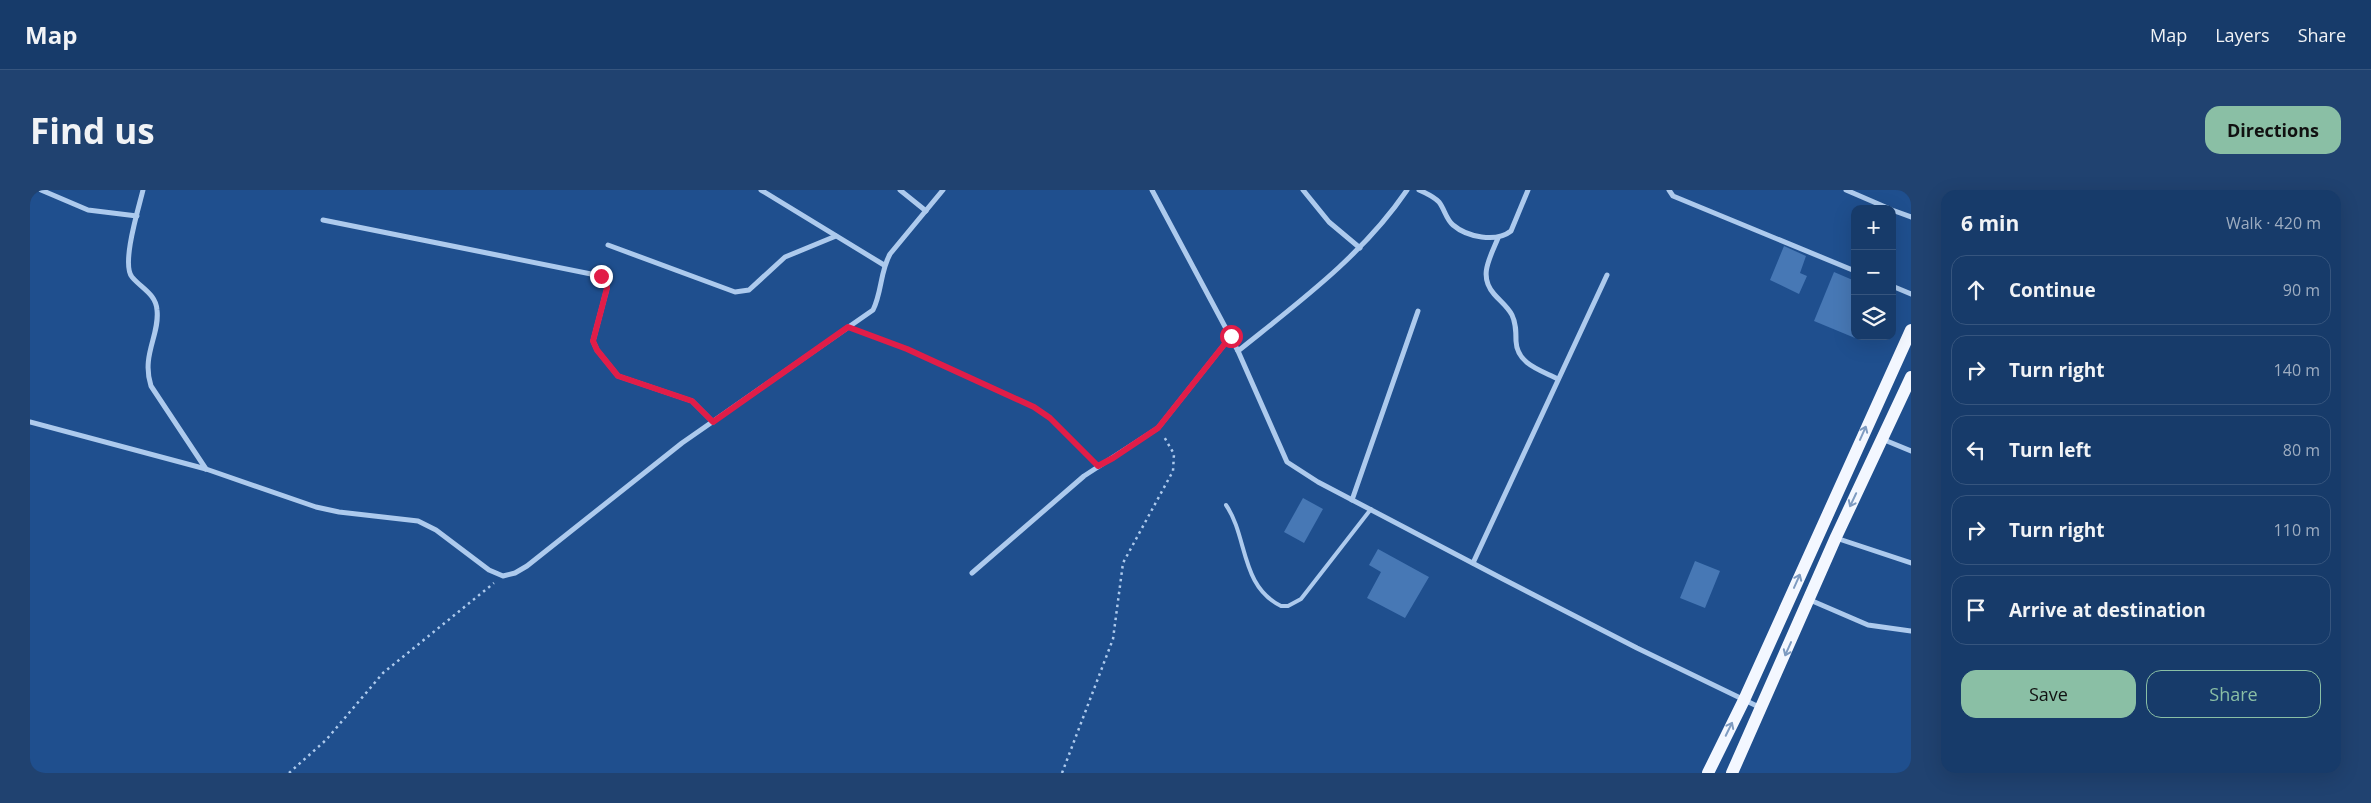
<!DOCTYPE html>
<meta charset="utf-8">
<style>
:root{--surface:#173b6a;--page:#204270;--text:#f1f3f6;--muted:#9eadc1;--line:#36557e;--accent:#8abfa5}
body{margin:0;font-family:"Open Sans",sans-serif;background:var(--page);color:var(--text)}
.controls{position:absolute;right:15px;top:15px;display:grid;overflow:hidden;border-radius:10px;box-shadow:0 5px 20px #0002}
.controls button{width:45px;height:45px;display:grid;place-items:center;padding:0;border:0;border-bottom:1px solid var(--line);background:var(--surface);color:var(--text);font:25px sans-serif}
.stop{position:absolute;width:15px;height:15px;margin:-11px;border:4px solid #e11d48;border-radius:50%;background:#fff}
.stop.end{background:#e11d48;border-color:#fff;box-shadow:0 1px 5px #0008}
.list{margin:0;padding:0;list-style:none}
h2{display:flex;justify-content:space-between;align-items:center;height:65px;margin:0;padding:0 20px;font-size:21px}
h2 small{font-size:16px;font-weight:400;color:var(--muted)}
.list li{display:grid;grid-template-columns:32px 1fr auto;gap:15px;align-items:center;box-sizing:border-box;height:70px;margin:0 10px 10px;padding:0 10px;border:1px solid var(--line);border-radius:15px}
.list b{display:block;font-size:19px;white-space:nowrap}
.list em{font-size:16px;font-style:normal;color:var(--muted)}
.actions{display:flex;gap:10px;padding:15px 20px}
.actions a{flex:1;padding:11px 0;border:1px solid var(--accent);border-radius:15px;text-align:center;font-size:18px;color:var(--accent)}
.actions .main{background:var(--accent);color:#111}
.icon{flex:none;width:28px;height:28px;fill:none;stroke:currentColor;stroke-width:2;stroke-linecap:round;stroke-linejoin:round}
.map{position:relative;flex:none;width:1881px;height:583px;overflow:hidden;border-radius:15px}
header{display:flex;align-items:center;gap:30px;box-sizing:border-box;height:70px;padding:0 25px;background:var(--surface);border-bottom:1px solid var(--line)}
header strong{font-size:24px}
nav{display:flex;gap:28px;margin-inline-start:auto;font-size:18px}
.intro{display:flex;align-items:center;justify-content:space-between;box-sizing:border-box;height:120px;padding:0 30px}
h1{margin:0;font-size:35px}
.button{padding:12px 22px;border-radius:15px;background:var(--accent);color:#111;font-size:18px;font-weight:700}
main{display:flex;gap:30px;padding:0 30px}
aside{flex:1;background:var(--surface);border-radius:15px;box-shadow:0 5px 20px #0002}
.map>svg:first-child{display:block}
</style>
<header>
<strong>Map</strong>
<nav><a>Map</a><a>Layers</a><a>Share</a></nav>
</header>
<div class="intro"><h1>Find us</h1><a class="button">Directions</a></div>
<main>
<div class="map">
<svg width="1881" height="583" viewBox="0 0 1881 583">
<rect width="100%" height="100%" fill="#1f4f8e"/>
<g fill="#4778b5">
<polygon points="1754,56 1776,66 1770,83 1777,86 1769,104 1740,90"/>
<polygon points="1804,82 1825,91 1825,148 1784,131"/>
<polygon points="1273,308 1293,319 1274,353 1254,342"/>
<polygon points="1348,359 1399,387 1375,428 1337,408 1351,382 1339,375"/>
<polygon points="1665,371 1690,381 1675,418 1650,408"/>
</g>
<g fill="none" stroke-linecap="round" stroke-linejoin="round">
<g stroke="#adcaed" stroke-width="2.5" stroke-dasharray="2.5 4" stroke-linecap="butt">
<polyline points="828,141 877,159 1004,217 1021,228 1064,271"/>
<polyline points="259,583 296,550 353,483 464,393"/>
<polyline points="1032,583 1083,449 1093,373 1143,281 1144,264 1133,245"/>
</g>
<path stroke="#adcaed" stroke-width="4" d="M1196 315C1218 347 1210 396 1251 416H1258L1271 409 1341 319"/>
<g stroke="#adcaed" stroke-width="5">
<polyline points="11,0 58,20 107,26"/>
<path d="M113 0C109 17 91 74 102 87 111 98 126 104 127 120 130 145 111 165 121 196L176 279"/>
<polyline points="731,0 854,75"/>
<polyline points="870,0 896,21"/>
<polyline points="1122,0 1208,161 1257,272 1288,292 1471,388 1607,458 1731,518"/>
<polyline points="1273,0 1299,32 1330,58"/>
<path d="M1389 0C1396 3 1404 7 1409 12 1415 20 1416 29 1423 35 1437 47 1466 53 1481 41L1498 0"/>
<polyline points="1639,0 1643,6 1825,81"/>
<polyline points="1816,0 1860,19"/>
<polyline points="1862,20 1881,27"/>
<polyline points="293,30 571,86 576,91 577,98 563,151 567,160 588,186 662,211 683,232"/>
<path d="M1468 48C1460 68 1448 86 1464 104 1470 111 1478 117 1482 125 1486 133 1486 142 1486 151 1487 174 1510 180 1528 189"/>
<polyline points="578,55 705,102 719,100 755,67 806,46"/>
<polyline points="1862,96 1881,104"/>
<path d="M1208 161C1269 112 1333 65 1377 0"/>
<path d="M0 232 176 279 286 317 309 322 388 331 406 340 459 380 473 386 485 383 497 376 652 253 843 120C852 102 850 82 860 64L913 0"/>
<polyline points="1852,249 1881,261"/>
<polyline points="1322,310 1388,121"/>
<polyline points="1806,348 1881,373"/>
<polyline points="1443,373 1577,85"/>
<polyline points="942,383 1054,286 1128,238 1201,146"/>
<polyline points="1780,410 1838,435 1881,441"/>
</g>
<g stroke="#f3f7ff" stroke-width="12">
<polyline points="1678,583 1714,510 1881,140"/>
<polyline points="1702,583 1806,347 1881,187"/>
</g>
</g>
<defs><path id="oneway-shaft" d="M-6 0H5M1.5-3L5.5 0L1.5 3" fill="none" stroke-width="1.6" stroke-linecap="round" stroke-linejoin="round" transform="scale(1.25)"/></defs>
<g stroke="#7e9bc1">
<use href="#oneway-shaft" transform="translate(1833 243) rotate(-66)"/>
<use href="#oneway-shaft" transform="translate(1823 310) rotate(115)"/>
<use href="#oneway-shaft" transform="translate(1767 391) rotate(-66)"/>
<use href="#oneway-shaft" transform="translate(1758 459) rotate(114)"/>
<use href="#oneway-shaft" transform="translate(1699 539) rotate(-64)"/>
</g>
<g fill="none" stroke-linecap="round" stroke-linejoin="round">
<polyline stroke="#e11d48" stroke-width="6" points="571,86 576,91 577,98 563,151 567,160 588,186 662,211 683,232 818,137 877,159 1004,217 1020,228 1068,276 1083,268 1128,238 1201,146"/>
</g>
</svg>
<div class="controls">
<button>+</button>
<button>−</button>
<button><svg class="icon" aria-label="layers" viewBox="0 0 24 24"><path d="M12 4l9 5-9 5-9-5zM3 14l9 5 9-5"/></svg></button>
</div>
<div class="stop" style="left:1201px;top:146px"></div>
<div class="stop end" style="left:571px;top:86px"></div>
</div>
<aside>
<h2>6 min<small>Walk · 420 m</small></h2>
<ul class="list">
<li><svg class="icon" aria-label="ahead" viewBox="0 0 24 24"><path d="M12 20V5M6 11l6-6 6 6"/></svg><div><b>Continue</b></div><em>90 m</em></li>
<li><svg class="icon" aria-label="right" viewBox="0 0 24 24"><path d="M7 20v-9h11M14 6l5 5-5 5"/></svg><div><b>Turn right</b></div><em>140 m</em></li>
<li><svg class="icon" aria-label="left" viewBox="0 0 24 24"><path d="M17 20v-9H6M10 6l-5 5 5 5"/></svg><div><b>Turn left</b></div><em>80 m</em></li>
<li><svg class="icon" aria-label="right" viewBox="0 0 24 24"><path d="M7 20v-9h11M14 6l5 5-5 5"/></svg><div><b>Turn right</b></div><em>110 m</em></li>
<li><svg class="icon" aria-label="arrive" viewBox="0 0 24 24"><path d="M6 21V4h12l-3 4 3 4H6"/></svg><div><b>Arrive at destination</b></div></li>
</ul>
<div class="actions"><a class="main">Save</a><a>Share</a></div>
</aside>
</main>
